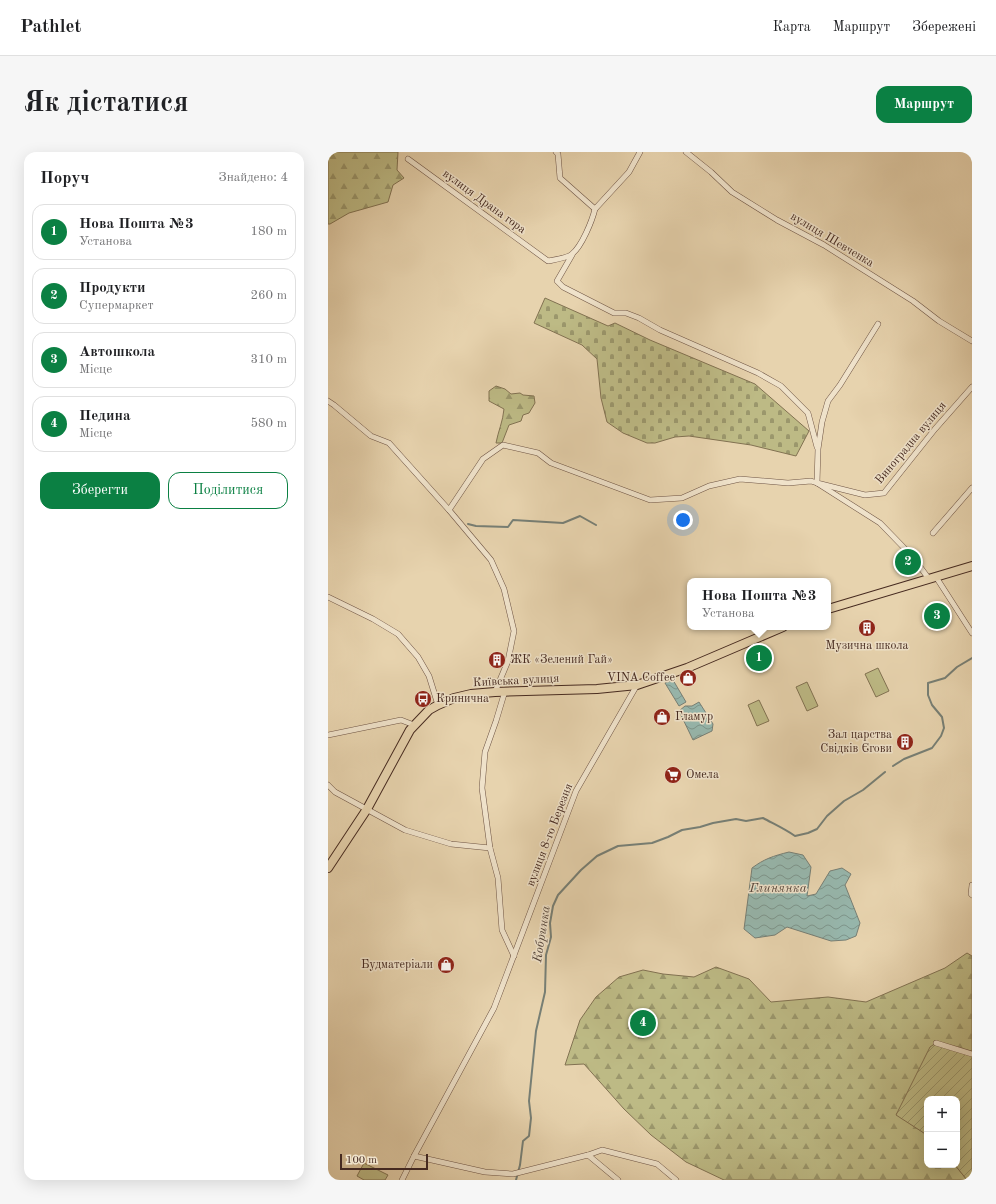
<!DOCTYPE html>
<html lang="uk">
<meta charset="utf-8">
<style>
:root{--surface:#fff;--page:#f6f6f6;--text:#202124;--muted:#757577;--line:#e0e0e0;--accent:#0b8043}
body{margin:0;font-family:"Old Standard TT",serif;background:var(--page);color:var(--text)}
.controls{position:absolute;right:12px;bottom:12px;display:grid;overflow:hidden;border-radius:8px;box-shadow:0 4px 16px #0002}
.controls button{width:36px;height:36px;display:grid;place-items:center;padding:0;border:0;border-bottom:1px solid var(--line);background:var(--surface);color:var(--text);font:20px sans-serif}
.scale{position:absolute;left:12px;bottom:10px;width:88px;box-sizing:border-box;padding-left:4px;border:2px solid #462a20;border-top:0;font-size:11px;line-height:14px;white-space:nowrap;color:#462a20;-webkit-text-stroke:3px #efe2ca;paint-order:stroke}
.you{position:absolute;left:355px;top:368px;width:14px;height:14px;margin:-10px;border:3px solid #fff;border-radius:50%;background:#1a73e8;box-shadow:0 0 0 6px #1a73e833}
.badge{display:grid;place-items:center;width:26px;height:26px;border-radius:50%;background:var(--accent);color:#fff;font-size:13px;font-weight:700}
.pin{position:absolute;translate:-50% -50%;border:2px solid #fff;box-shadow:0 1px 4px #0006}
.popup{position:absolute;left:359px;top:426px;width:144px;height:52px;box-sizing:border-box;display:grid;place-content:center;border-radius:8px;background:var(--surface);filter:drop-shadow(0 1px 3px #0005);font-size:13px;white-space:nowrap;color:var(--muted)}
.popup b{font-size:15px;color:var(--text)}
.popup::after{content:'';position:absolute;left:50%;top:100%;margin-left:-8px;border:8px solid transparent;border-top-color:var(--surface)}
.list{margin:0;padding:0;list-style:none}
h2{display:flex;justify-content:space-between;align-items:center;height:52px;margin:0;padding:0 16px;font-size:17px}
h2 small{font-size:13px;font-weight:400;color:var(--muted)}
.list li{display:grid;grid-template-columns:26px 1fr auto;gap:12px;align-items:center;box-sizing:border-box;height:56px;margin:0 8px 8px;padding:0 8px;border:1px solid var(--line);border-radius:12px}
.list b{display:block;font-size:15px;white-space:nowrap}
.list p{margin:0;font-size:13px;white-space:nowrap;color:var(--muted)}
.list em{font-size:13px;font-style:normal;color:var(--muted)}
.actions{display:flex;gap:8px;padding:12px 16px}
.actions a{flex:1;padding:9px 0;border:1px solid var(--accent);border-radius:12px;text-align:center;font-size:14px;color:var(--accent)}
.actions .main{background:var(--accent);color:#fff}
.map{position:relative;flex:none;width:644px;height:1028px;overflow:hidden;border-radius:12px}
header{display:flex;align-items:center;gap:24px;box-sizing:border-box;height:56px;padding:0 20px;background:var(--surface);border-bottom:1px solid var(--line)}
header strong{font-size:19px}
nav{display:flex;gap:22px;margin-inline-start:auto;font-size:14px}
.intro{display:flex;align-items:center;justify-content:space-between;box-sizing:border-box;height:96px;padding:0 24px}
h1{margin:0;font-size:28px}
.button{padding:10px 18px;border-radius:12px;background:var(--accent);color:#fff;font-size:14px;font-weight:700}
main{display:flex;gap:24px;padding:0 24px}
aside{flex:1;background:var(--surface);border-radius:12px;box-shadow:0 4px 16px #0002}
.map>svg:first-child{display:block}
</style>
<header>
<strong>Pathlet</strong>
<nav><a>Карта</a><a>Маршрут</a><a>Збережені</a></nav>
</header>
<div class="intro"><h1>Як дістатися</h1><a class="button">Маршрут</a></div>
<main>
<aside>
<h2>Поруч<small>Знайдено: 4</small></h2>
<ul class="list">
<li><span class="badge">1</span><div><b>Нова Пошта №3</b><p>Установа</p></div><em>180 m</em></li>
<li><span class="badge">2</span><div><b>Продукти</b><p>Супермаркет</p></div><em>260 m</em></li>
<li><span class="badge">3</span><div><b>Автошкола</b><p>Місце</p></div><em>310 m</em></li>
<li><span class="badge">4</span><div><b>Педина</b><p>Місце</p></div><em>580 m</em></li>
</ul>
<div class="actions"><a class="main">Зберегти</a><a>Поділитися</a></div>
</aside>
<div class="map">
<svg width="644" height="1028" viewBox="0 0 644 1028">
<defs>
<pattern id="forest-firs" width="22" height="20" patternUnits="userSpaceOnUse"><rect width="22" height="20" fill="#bdba85"/><path d="M5 1l3.5 6h-7zM16 11l3.5 6h-7z" fill="#9b976c"/></pattern>
<pattern id="cemetery-stones" width="16" height="16" patternUnits="userSpaceOnUse"><rect width="16" height="16" fill="#bdba85"/><path d="M2 7V4a2 2 0 0 1 4 0v3zM10 15v-3a2 2 0 0 1 4 0v3z" fill="#9b976c"/></pattern>
<pattern id="garden-furrows" width="10" height="10" patternUnits="userSpaceOnUse"><rect width="10" height="10" fill="#bdba85"/><path d="M-1 1l2-2M0 10L10 0M9 11l2-2" fill="none" stroke="#9b976c"/></pattern>
<pattern id="water-waves" width="16" height="10" patternUnits="userSpaceOnUse"><rect width="16" height="10" fill="#97b7ad"/><path d="M0 5q4-4 8 0t8 0" fill="none" stroke="#7d958c"/></pattern>
</defs>
<rect width="100%" height="100%" fill="#e7d3ae"/>
<filter id="stains"><feTurbulence type="fractalNoise" baseFrequency=".005" numOctaves="4"/><feColorMatrix values="0 0 0 0 .2 0 0 0 0 .09 0 0 0 0 .02 0 0 0 .5 -.17"/></filter>
<radialGradient id="worn" r=".72"><stop offset=".6" stop-color="#630" stop-opacity="0"/><stop offset="1" stop-color="#630" stop-opacity=".3"/></radialGradient>
<g fill="#bdba85" stroke="#827252">
<polygon points="550,516 561,539 548,545 537,522"/>
<polygon points="479,530 490,554 479,559 468,535"/>
<polygon points="431,548 441,569 429,574 420,553"/>
<polygon points="36,1011 60,1023 57,1028 36,1028 29,1024"/>
</g>
<g fill="url(#forest-firs)" stroke="#827252">
<polygon points="0,0 70,0 69,18 76,26 65,33 60,50 21,61 2,72 0,72"/>
<path d="M168 234 177 237 183 242 192 241 195 243 206 244 207 251 201 261 195 263 193 269 181 273 174 291H168C170 280 175 269 176 257L161 249V239Z"/>
<polygon points="639,801 644,804 644,902 568,962 599,983 599,1013 627,1013 639,1028 396,1028 358,1010 323,983 296,957 256,912 237,913 252,868 268,845 291,825 315,818 335,822 366,825 388,815 421,827 443,850 500,845 538,850 617,816"/>
</g>
<polygon fill="url(#cemetery-stones)" stroke="#827252" points="217,146 280,174 287,171 322,188 427,232 481,279 468,304 423,293 361,284 347,285 327,291 319,291 295,281 279,270 273,246 269,207 254,193 206,171"/>
<polygon fill="url(#garden-furrows)" stroke="#827252" points="608,891 644,902 644,1028 639,1028 627,1013 629,1013 629,947 599,947 599,983 568,963 602,895"/>
<g fill="url(#water-waves)" stroke="#777f75">
<polygon points="345,528 358,550 351,554 337,531"/>
<polygon points="371,550 385,572 384,579 365,588 351,559 357,554 364,554"/>
<path d="M461 700 475 703 483 715 479 744 488 742 502 719 514 716 523 722 517 733 532 771 528 784 518 788 503 789 459 775 447 783 427 786 416 777 424 716C436 707 445 704 461 700Z"/>
</g>
<g fill="none" stroke-linecap="round" stroke-linejoin="round">
<g stroke="#777f75" stroke-width="2">
<polyline points="140,372 148,374 180,375 185,368 235,371 252,364 268,373"/>
<polyline points="565,614 576,607 604,596 613,584 616,576 614,565 604,553 600,543 600,531 617,526 629,515 644,506"/>
<path d="M188 1028 192 1013 195 989 201 984 203 966 201 949 208 879 217 840 218 803 223 785 222 771 225 754 230 743 253 718 269 704 290 694 324 691 340 685 354 678 372 675 385 671 408 667 418 669 435 666C446 672 457 677 467 684L480 681 489 677 499 664 516 649 535 638 557 620"/>
</g>
<g stroke="#6e5444" stroke-width="6">
<g id="minor">
<polyline points="228,0 230,2 232,26 267,57 301,20 312,0"/>
<polyline points="358,0 383,20 404,40 449,68 496,93 585,149 611,169 644,189"/>
<polyline points="642,0 644,1"/>
<path d="M80 7 220 109C225 108 240 106 244 102 254 94 264 69 267 57"/>
<polyline points="244,103 229,129 235,135 286,161 298,161 311,166 332,178 430,221 453,234 480,261 489,295"/>
<polyline points="550,172 512,233 500,249 494,270 490,297 489,331 537,343 556,341 607,277 644,235"/>
<polyline points="0,249 6,253 43,284 61,291 121,358 163,408 176,437 186,479 180,509 167,540"/>
<polyline points="121,358 155,307 175,293 210,301 223,311 322,348 354,346 381,334 412,327 460,331 483,329 489,331 552,371 584,404 601,427"/>
<polyline points="605,381 644,336"/>
<polyline points="608,425 644,481"/>
<polyline points="0,445 45,467 70,482 90,505 101,524 110,553"/>
<polyline points="177,539 168,569 157,600 154,636 162,696 170,726 174,778 186,804"/>
<polyline points="0,583 73,568 86,573"/>
<polyline points="0,633 7,640 77,678 123,692 162,696"/>
<polyline points="644,733 643,742 644,743"/>
<polyline points="608,891 644,902"/>
<polyline points="260,1003 274,998 329,1012 348,1028"/>
<polyline points="86,1004 157,1020 185,1022 260,1003 290,1028"/>
<polyline points="74,1028 86,1004 166,856 248,639 309,533"/>
</g>
</g>
<g stroke="#462a20" stroke-width="10">
<g id="primary">
<polyline points="500,457 644,414"/>
<polyline points="0,716 39,657 82,578 101,558 110,553 126,546 143,542 167,540 269,537 309,533 359,516 455,475"/>
</g>
</g>
<use href="#minor" stroke="#efe2ca" stroke-width="5"/>
<use href="#primary" stroke="#e7d3ae" stroke-width="8"/>
</g>
<defs>
<g id="building-disc" transform="scale(0.9)"><circle r="9.5" fill="#8f2418" stroke="#efe2ca"/><path d="M-4-6H4V6H1V3H-1V6H-4ZM-2.5-4.3h1.7v1.8h-1.7ZM.8-4.3h1.7v1.8H.8ZM-2.5-1h1.7V.8h-1.7ZM.8-1h1.7V.8H.8Z" fill="#fff"/></g>
<g id="shop-disc" transform="scale(0.9)"><circle r="9.5" fill="#8f2418" stroke="#efe2ca"/><path d="M-5-2.5h2.3a2.7 3.5 0 0 1 5.4 0H5L5.5 6h-11ZM-1.5-2.5h3a1.5 2.3 0 0 0-3 0Z" fill="#fff"/></g>
<g id="bus-disc" transform="scale(0.9)"><circle r="9.5" fill="#8f2418" stroke="#efe2ca"/><path d="M-5-6H5V4H4V6H2V4H-2V6H-4V4H-5ZM-3.5-4V0h7V-4ZM-3.5 1.2v1.5H-2V1.2ZM2 1.2v1.5H3.5V1.2Z" fill="#fff"/></g>
<g id="supermarket-disc" transform="scale(0.9)"><circle r="9.5" fill="#8f2418" stroke="#efe2ca"/><path d="M-6-5.5h2.5l.6 2H6L4.5 2H-2.5L-4.4-4H-6ZM-1.5 3.2a1.3 1.3 0 1 0 .1 0ZM3 3.2a1.3 1.3 0 1 0 .1 0Z" fill="#fff"/></g>
</defs>
<g fill-rule="evenodd">
<use href="#building-disc" x="539" y="476"/>
<use href="#building-disc" x="169" y="508"/>
<use href="#shop-disc" x="360" y="526"/>
<use href="#bus-disc" x="95" y="547"/>
<use href="#shop-disc" x="334" y="565"/>
<use href="#building-disc" x="577" y="590"/>
<use href="#supermarket-disc" x="345" y="623"/>
<use href="#shop-disc" x="118" y="813"/>
</g>
<g text-anchor="middle" dominant-baseline="central" stroke-width="3" stroke-linejoin="round" paint-order="stroke">
<g font-size="12" fill="#462a20" stroke="#efe2ca">
<text transform="translate(156 50) rotate(36)">вулиця Драна гора</text>
<text transform="translate(504 88) rotate(31)">вулиця Шевченка</text>
<text transform="translate(583 291) rotate(-50)">Виноградна вулиця</text>
<text transform="translate(188 529) rotate(-3)">Київська вулиця</text>
<text transform="translate(222 683) rotate(-69)">вулиця 8-го Березня</text>
</g>
<g font-size="12" fill="#462a20" stroke="#efe2ca" text-anchor="start">
<text x="539" y="494" text-anchor="middle">Музична школа</text>
<text x="182" y="508">ЖК «Зелений Гай»</text>
<text x="347" y="526" text-anchor="end">VINA Coffee</text>
<text x="108" y="547">Кринична</text>
<text x="347" y="565">Гламур</text>
<text x="564" y="583" text-anchor="end">Зал царства<tspan x="564" dy="14">Свідків Єгови</tspan></text>
<text x="358" y="623">Омела</text>
<text x="105" y="813" text-anchor="end">Будматеріали</text>
</g>
<g font-size="13" font-style="italic" fill="#56463c" stroke="#efe2ca">
<text x="450" y="736">Глинянка</text>
<text transform="translate(214 782) rotate(-81)">Кобринка</text>
</g>
</g>
<rect width="100%" height="100%" filter="url(#stains)"/>
<rect width="100%" height="100%" fill="url(#worn)"/>
</svg>
<div class="controls">
<button>+</button>
<button>−</button>
</div>
<div class="scale">100 m</div>
<div class="you"></div>
<div class="pin badge" style="left:431px;top:506px">1</div>
<div class="popup"><b>Нова Пошта №3</b>Установа</div>
<div class="pin badge" style="left:580px;top:410px">2</div>
<div class="pin badge" style="left:609px;top:464px">3</div>
<div class="pin badge" style="left:315px;top:871px">4</div>
</div>
</main>
